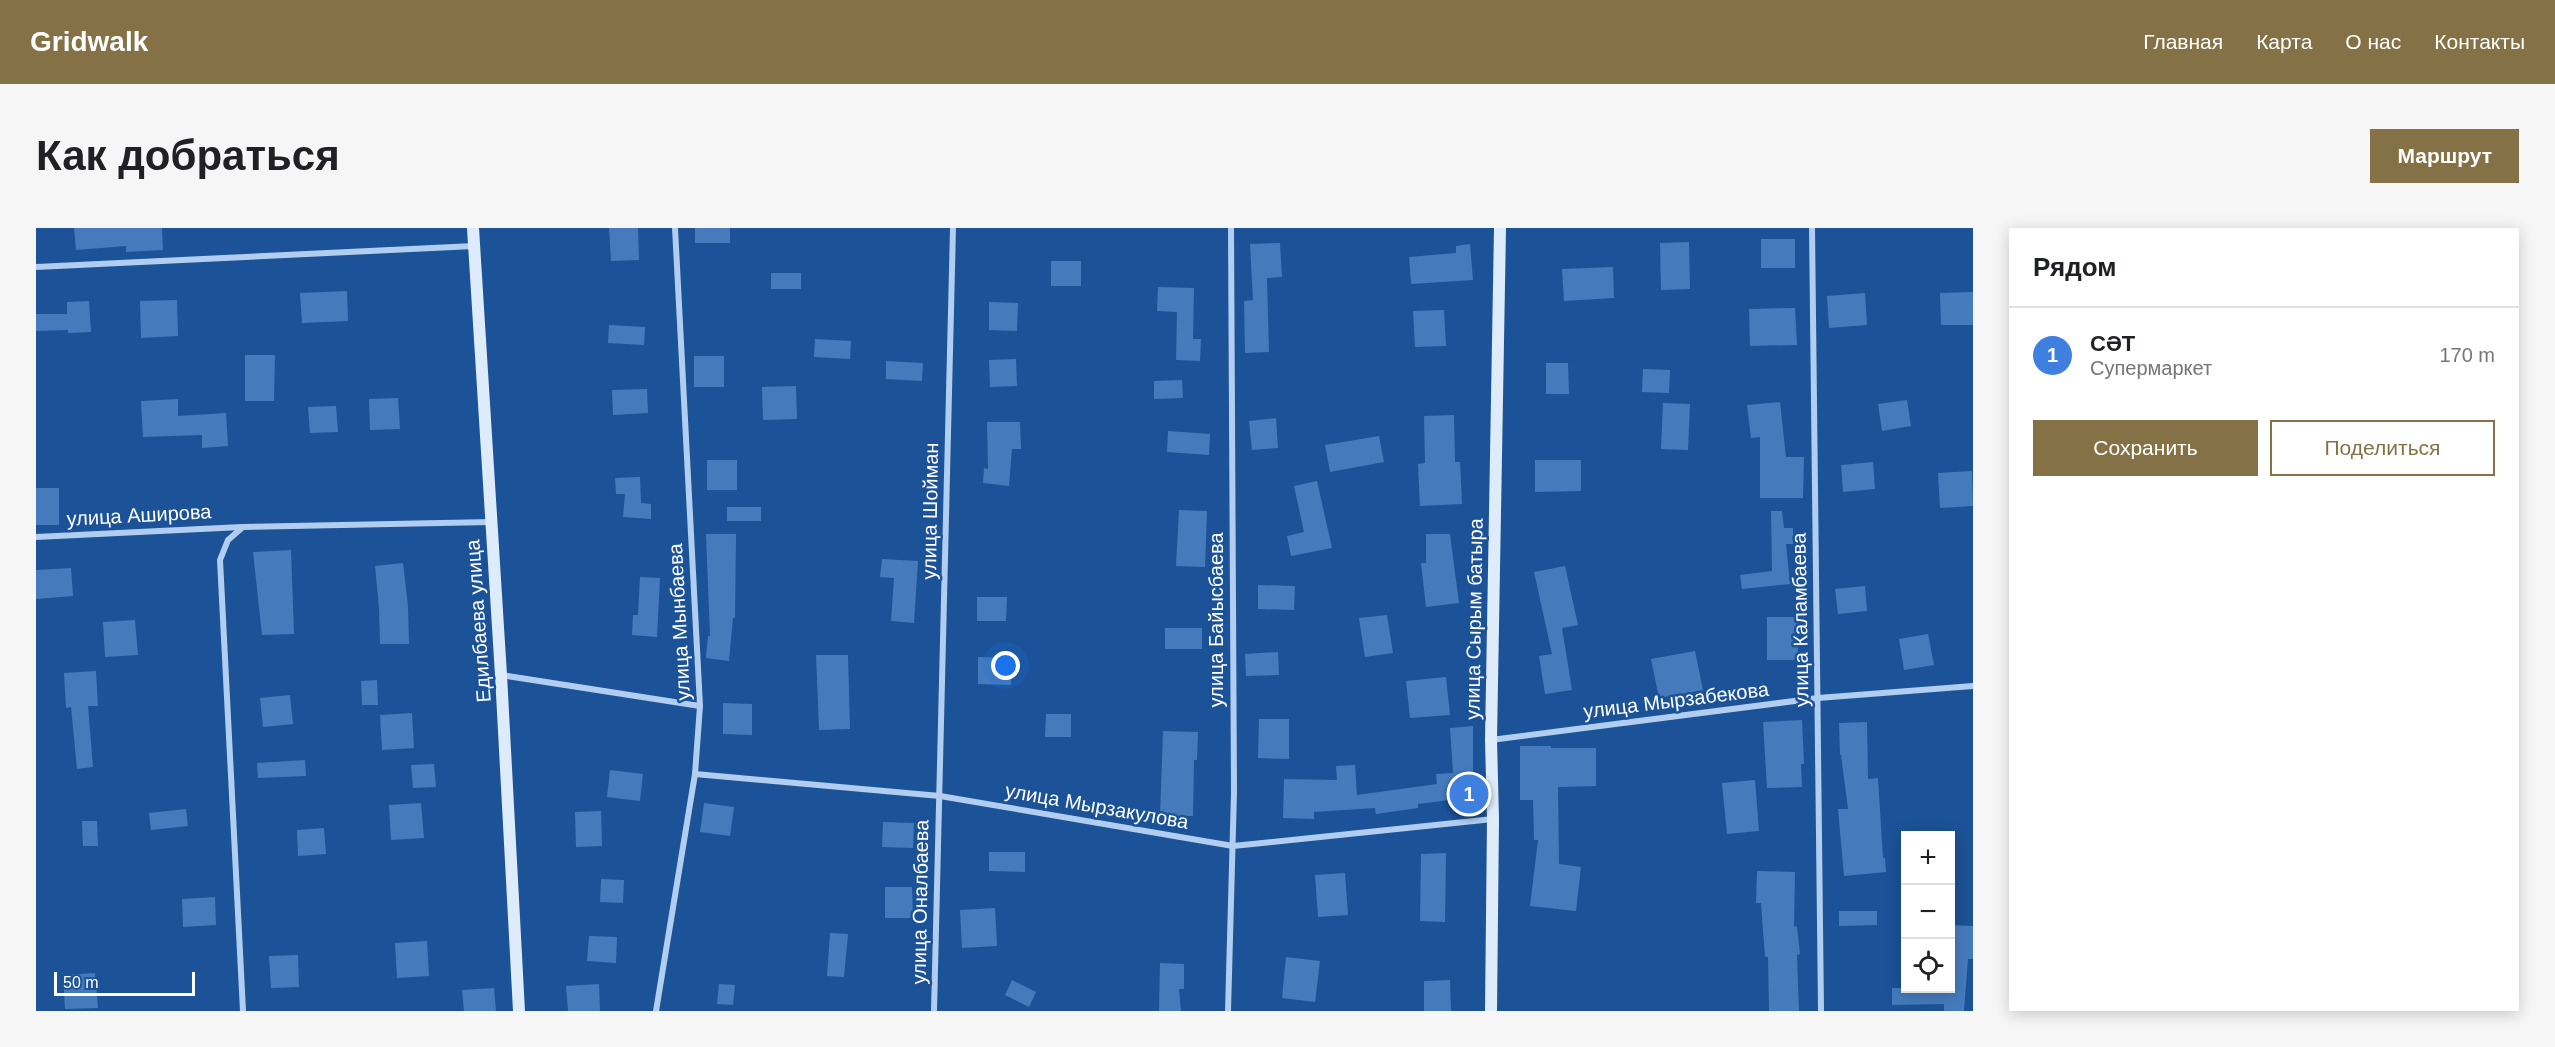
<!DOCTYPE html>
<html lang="ru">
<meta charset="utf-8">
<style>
:root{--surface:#fff;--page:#f6f6f6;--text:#202124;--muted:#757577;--line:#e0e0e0;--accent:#847246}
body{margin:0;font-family:Arial,sans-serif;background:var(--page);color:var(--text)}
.controls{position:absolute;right:18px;bottom:18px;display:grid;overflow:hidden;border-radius:0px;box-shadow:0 3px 15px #0003}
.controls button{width:54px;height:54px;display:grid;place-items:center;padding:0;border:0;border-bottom:2px solid var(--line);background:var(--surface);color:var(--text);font:30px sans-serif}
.scale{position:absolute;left:18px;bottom:15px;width:141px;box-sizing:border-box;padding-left:6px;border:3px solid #fff;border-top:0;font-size:16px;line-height:21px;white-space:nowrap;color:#fff;-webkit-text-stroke:4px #1c5297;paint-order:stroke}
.you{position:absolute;left:970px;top:438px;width:21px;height:21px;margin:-15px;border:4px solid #fff;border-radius:50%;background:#1a73e8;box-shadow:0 0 0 9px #1a73e833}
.badge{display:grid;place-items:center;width:39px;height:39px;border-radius:50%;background:var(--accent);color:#fff;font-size:20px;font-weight:700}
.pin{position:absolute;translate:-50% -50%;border:3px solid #fff;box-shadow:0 2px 6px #0006}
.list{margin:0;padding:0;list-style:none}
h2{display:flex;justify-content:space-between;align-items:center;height:78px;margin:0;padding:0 24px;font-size:26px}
h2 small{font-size:20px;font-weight:400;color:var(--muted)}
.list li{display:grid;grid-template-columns:39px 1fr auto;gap:18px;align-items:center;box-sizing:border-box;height:96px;padding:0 24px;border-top:2px solid var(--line)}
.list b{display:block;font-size:22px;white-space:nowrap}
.list p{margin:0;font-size:20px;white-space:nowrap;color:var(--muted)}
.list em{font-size:20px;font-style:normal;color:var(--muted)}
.actions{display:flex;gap:12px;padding:18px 24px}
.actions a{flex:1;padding:14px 0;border:2px solid var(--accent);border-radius:0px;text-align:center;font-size:21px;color:var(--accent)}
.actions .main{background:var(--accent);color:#fff}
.icon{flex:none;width:33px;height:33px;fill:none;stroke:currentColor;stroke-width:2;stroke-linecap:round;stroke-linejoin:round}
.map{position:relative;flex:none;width:1937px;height:783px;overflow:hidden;border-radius:0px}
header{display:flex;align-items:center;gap:36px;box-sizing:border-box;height:84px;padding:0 30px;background:var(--accent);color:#fff}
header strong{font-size:28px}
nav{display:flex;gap:33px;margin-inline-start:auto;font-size:21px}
.intro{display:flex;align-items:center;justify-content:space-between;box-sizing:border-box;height:144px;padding:0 36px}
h1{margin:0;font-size:42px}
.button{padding:15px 27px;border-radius:0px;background:var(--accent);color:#fff;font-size:21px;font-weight:700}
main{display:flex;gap:36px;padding:0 36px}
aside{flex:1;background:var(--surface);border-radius:0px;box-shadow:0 3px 15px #0003}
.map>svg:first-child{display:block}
</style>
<header>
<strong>Gridwalk</strong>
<nav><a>Главная</a><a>Карта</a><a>О нас</a><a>Контакты</a></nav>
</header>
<div class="intro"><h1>Как добраться</h1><a class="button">Маршрут</a></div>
<main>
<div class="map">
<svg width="1937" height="783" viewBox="0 0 1937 783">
<rect width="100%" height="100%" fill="#1c5297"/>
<g fill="#457bbd">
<polygon points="38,0 126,0 127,22 90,24 90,18 40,22"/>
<polygon points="573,0 602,0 603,32 575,33"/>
<rect x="659" y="0" width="35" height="15"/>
<rect x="1725" y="11" width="34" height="29"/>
<polygon points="1653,14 1654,61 1625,62 1624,15"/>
<polygon points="1244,15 1246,49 1231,50 1233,124 1209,125 1208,73 1217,72 1214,16"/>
<polygon points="1434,16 1437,52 1375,56 1373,29 1420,25 1420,18"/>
<rect x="1015" y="33" width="30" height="25"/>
<polygon points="1577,39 1578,70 1528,73 1526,41"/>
<rect x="735" y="45" width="30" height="16"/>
<polygon points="1122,59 1158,60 1157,111 1165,111 1164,133 1140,132 1141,84 1121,83"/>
<polygon points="311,63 312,93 266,95 264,65"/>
<polygon points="1937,64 1937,97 1905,97 1904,65"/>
<polygon points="1829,65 1831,97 1793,100 1791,68"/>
<polygon points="141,72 142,108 105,110 104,73"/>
<polygon points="53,73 55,104 32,105 32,102 0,103 0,86 31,86 31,74"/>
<polygon points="953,74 982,75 981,103 953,102"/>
<polygon points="1759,80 1761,117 1714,118 1713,81"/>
<polygon points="1408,82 1410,118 1379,119 1377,83"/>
<polygon points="573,97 609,99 608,117 572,115"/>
<polygon points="779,111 815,113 814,131 778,129"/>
<polygon points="209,127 239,127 238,173 209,173"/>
<rect x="658" y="128" width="30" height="31"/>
<polygon points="980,131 981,158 954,159 953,132"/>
<polygon points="850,133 887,135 886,153 850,151"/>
<polygon points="1510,135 1532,135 1533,166 1510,166"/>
<polygon points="1607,141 1634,142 1633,165 1606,164"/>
<polygon points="1146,152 1147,170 1118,171 1118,153"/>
<polygon points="760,158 761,191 727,192 726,159"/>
<polygon points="611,161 612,185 577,187 576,162"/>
<polygon points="362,170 364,201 334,202 333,171"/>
<polygon points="142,171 142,188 190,185 192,218 166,220 166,207 107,209 105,173"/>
<polygon points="1871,172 1875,198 1846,203 1842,176"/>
<polygon points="1744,174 1750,229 1768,229 1767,270 1724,270 1724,209 1715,210 1711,177"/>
<polygon points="1627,175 1654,176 1652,222 1625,221"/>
<polygon points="300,178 302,204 274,205 272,179"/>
<polygon points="1418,187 1419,234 1424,234 1426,276 1384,278 1382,236 1389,235 1388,188"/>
<polygon points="1240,190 1242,220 1216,222 1213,193"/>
<polygon points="951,194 984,194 985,221 976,221 973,258 947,255 948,240 952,241"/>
<polygon points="1132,203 1174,206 1173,227 1131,224"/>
<polygon points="1343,208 1348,234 1294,244 1289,217"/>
<rect x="671" y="232" width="30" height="30"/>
<polygon points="1499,232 1545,232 1545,263 1499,264"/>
<polygon points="1837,234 1839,261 1807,264 1805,237"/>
<polygon points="1936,243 1937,278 1904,280 1902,245"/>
<polygon points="604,249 605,275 615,276 615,291 587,289 589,266 580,266 579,250"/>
<polygon points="1281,253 1296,320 1255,328 1251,308 1268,304 1258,258"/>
<rect x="0" y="260" width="23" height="37"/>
<rect x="691" y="279" width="34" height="14"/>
<polygon points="1143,282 1171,283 1169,339 1140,338"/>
<polygon points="1735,283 1746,283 1748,300 1757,300 1757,316 1750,316 1754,356 1706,361 1704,347 1736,343"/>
<polygon points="670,306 700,306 699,390 697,390 693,433 670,430 672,408 674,408"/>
<polygon points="1390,306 1414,306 1423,375 1390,379 1385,335 1390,335"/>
<polygon points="255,322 258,406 226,407 217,324"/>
<polygon points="846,331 882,333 878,395 855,393 858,350 844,349"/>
<polygon points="367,335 372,378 373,416 344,416 343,380 339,338"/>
<polygon points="1529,338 1542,397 1526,400 1536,462 1509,466 1503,428 1516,426 1498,344"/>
<polygon points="35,340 37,368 0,371 0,342"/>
<polygon points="604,349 624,350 621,409 596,407 597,387 602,387"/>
<polygon points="1222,357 1259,358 1258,382 1222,381"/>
<polygon points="1829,358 1831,383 1802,386 1799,361"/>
<polygon points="941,369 971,369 970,393 941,393"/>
<polygon points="1351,387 1357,425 1329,429 1323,390"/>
<rect x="1731" y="389" width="31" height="43"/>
<polygon points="99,392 102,427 69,429 67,394"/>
<rect x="1129" y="400" width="37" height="21"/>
<polygon points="1892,406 1898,437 1868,442 1863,411"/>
<polygon points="1659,423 1667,462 1623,470 1615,431"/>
<polygon points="1242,424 1243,447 1210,448 1209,426"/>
<polygon points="780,427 812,427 814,501 783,502"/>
<polygon points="942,429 975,430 975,457 942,456"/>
<polygon points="60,443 62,478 52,478 57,539 41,541 35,479 30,480 28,445"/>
<polygon points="1410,449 1414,487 1374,490 1370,453"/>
<polygon points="341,452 342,477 326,477 325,453"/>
<polygon points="254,467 257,496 227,499 224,470"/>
<polygon points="687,475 716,476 716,507 687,506"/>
<polygon points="376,485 378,520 346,522 344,487"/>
<polygon points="1010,486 1035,486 1035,509 1009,509"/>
<polygon points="1223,491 1253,491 1253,531 1222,530"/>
<polygon points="1766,492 1768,536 1765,536 1766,559 1731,560 1727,494"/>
<polygon points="1831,494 1832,551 1842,550 1847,630 1849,630 1850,644 1808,648 1802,581 1812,581 1805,527 1804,527 1803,495"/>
<polygon points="1437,498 1437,569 1382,576 1382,580 1340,586 1339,580 1278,584 1278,591 1247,590 1248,551 1301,552 1300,538 1319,537 1321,567 1401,556 1400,546 1417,545 1414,500"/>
<polygon points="1127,503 1162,504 1161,532 1158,532 1157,588 1124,588"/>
<polygon points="1484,518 1515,518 1515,520 1560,520 1560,558 1522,559 1523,636 1545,639 1540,683 1494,678 1502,612 1498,612 1497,572 1484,572"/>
<polygon points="269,532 270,548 222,550 221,535"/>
<polygon points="398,536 400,559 377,560 375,537"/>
<polygon points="574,542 607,546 604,573 571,569"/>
<polygon points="1719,552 1723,603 1691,606 1686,555"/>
<polygon points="385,575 388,610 355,612 353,577"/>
<polygon points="668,575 698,579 694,608 664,604"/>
<polygon points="150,581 152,598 115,602 113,585"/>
<polygon points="565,583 566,618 540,619 539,584"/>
<polygon points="46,593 61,593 62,618 47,618"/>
<polygon points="847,594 878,595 877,620 846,619"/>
<polygon points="288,600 290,626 262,628 261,602"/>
<polygon points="953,624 989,624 989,644 953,643"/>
<polygon points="1410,625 1409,694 1384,693 1385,626"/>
<polygon points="1721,643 1759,644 1758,699 1761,698 1764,726 1761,727 1763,783 1733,783 1732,729 1729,729 1725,675 1720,675"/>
<polygon points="1309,645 1312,687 1282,689 1279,647"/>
<polygon points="565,651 588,652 587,675 564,674"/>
<polygon points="849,659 876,659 877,690 849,690"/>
<polygon points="179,669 180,697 147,699 146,671"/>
<polygon points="959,680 961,718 926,720 924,682"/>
<polygon points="1803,683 1841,683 1841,697 1803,698"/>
<polygon points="1914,697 1937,698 1937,731 1932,731 1928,783 1908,783 1908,776 1856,777 1856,760 1914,760"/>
<polygon points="794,705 812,706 808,749 791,748"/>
<polygon points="553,708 581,709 580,735 551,733"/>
<polygon points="391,713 393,748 361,750 359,715"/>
<polygon points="262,727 263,759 235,760 233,728"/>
<polygon points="1250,729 1284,733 1279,774 1246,770"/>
<polygon points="1124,735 1148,736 1148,761 1143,761 1145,783 1123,783"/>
<polygon points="59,745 62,780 29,781 27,747"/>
<polygon points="976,752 1000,764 993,779 969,767"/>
<polygon points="1414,752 1415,783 1388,783 1388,753"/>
<polygon points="563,756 564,783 532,783 530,758"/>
<polygon points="683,756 699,757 697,777 681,776"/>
<polygon points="458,760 460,783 428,783 426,762"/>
</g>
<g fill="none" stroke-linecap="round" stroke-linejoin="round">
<g stroke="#b1cdf0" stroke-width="6">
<polyline points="1776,0 1785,783"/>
<polyline points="0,39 438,18"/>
<polyline points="0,309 206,299"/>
<polyline points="465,447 664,478"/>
<polyline points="1455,512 1782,470 1937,458"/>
<polyline points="659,546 904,568 1197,618 1457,591"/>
<polyline points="207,783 184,332 192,312 207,299 455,294"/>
<polyline points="620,783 659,546 664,478 639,0"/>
<polyline points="898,783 917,0"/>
<polyline points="1192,783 1198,564 1195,0"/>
</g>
<g stroke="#deebfb" stroke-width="12">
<polyline points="437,0 465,447 483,783"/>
<polyline points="1455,783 1457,591 1455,512 1464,0"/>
</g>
</g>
<g text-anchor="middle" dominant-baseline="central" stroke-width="5" stroke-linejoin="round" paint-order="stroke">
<g font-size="20" fill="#fff" stroke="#1c5297">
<text transform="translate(894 283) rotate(-89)">улица Шойман</text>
<text transform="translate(103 287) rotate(-3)">улица Аширова</text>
<text transform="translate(1438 391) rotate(-89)">улица Сырым батыра</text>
<text transform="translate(1180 392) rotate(-90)">улица Байысбаева</text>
<text transform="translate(1764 392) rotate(-91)">улица Каламбаева</text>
<text transform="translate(442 393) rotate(-94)">Едилбаева улица</text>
<text transform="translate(643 394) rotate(-93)">улица Мынбаева</text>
<text transform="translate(1640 472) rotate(-7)">улица Мырзабекова</text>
<text transform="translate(1061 578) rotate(10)">улица Мырзакулова</text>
<text transform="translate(884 674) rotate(-89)">улица Оналбаева</text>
</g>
</g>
</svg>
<div class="controls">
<button>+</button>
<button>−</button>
<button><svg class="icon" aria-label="locate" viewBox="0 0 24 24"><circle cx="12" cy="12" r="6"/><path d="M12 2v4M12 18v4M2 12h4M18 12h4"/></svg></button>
</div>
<div class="scale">50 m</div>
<div class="you"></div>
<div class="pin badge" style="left:1433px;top:566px;background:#3f7fe0">1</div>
</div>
<aside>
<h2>Рядом<small></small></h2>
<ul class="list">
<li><span class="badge" style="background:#3f7fe0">1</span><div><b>СƏТ</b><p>Супермаркет</p></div><em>170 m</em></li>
</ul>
<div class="actions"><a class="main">Сохранить</a><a>Поделиться</a></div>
</aside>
</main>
